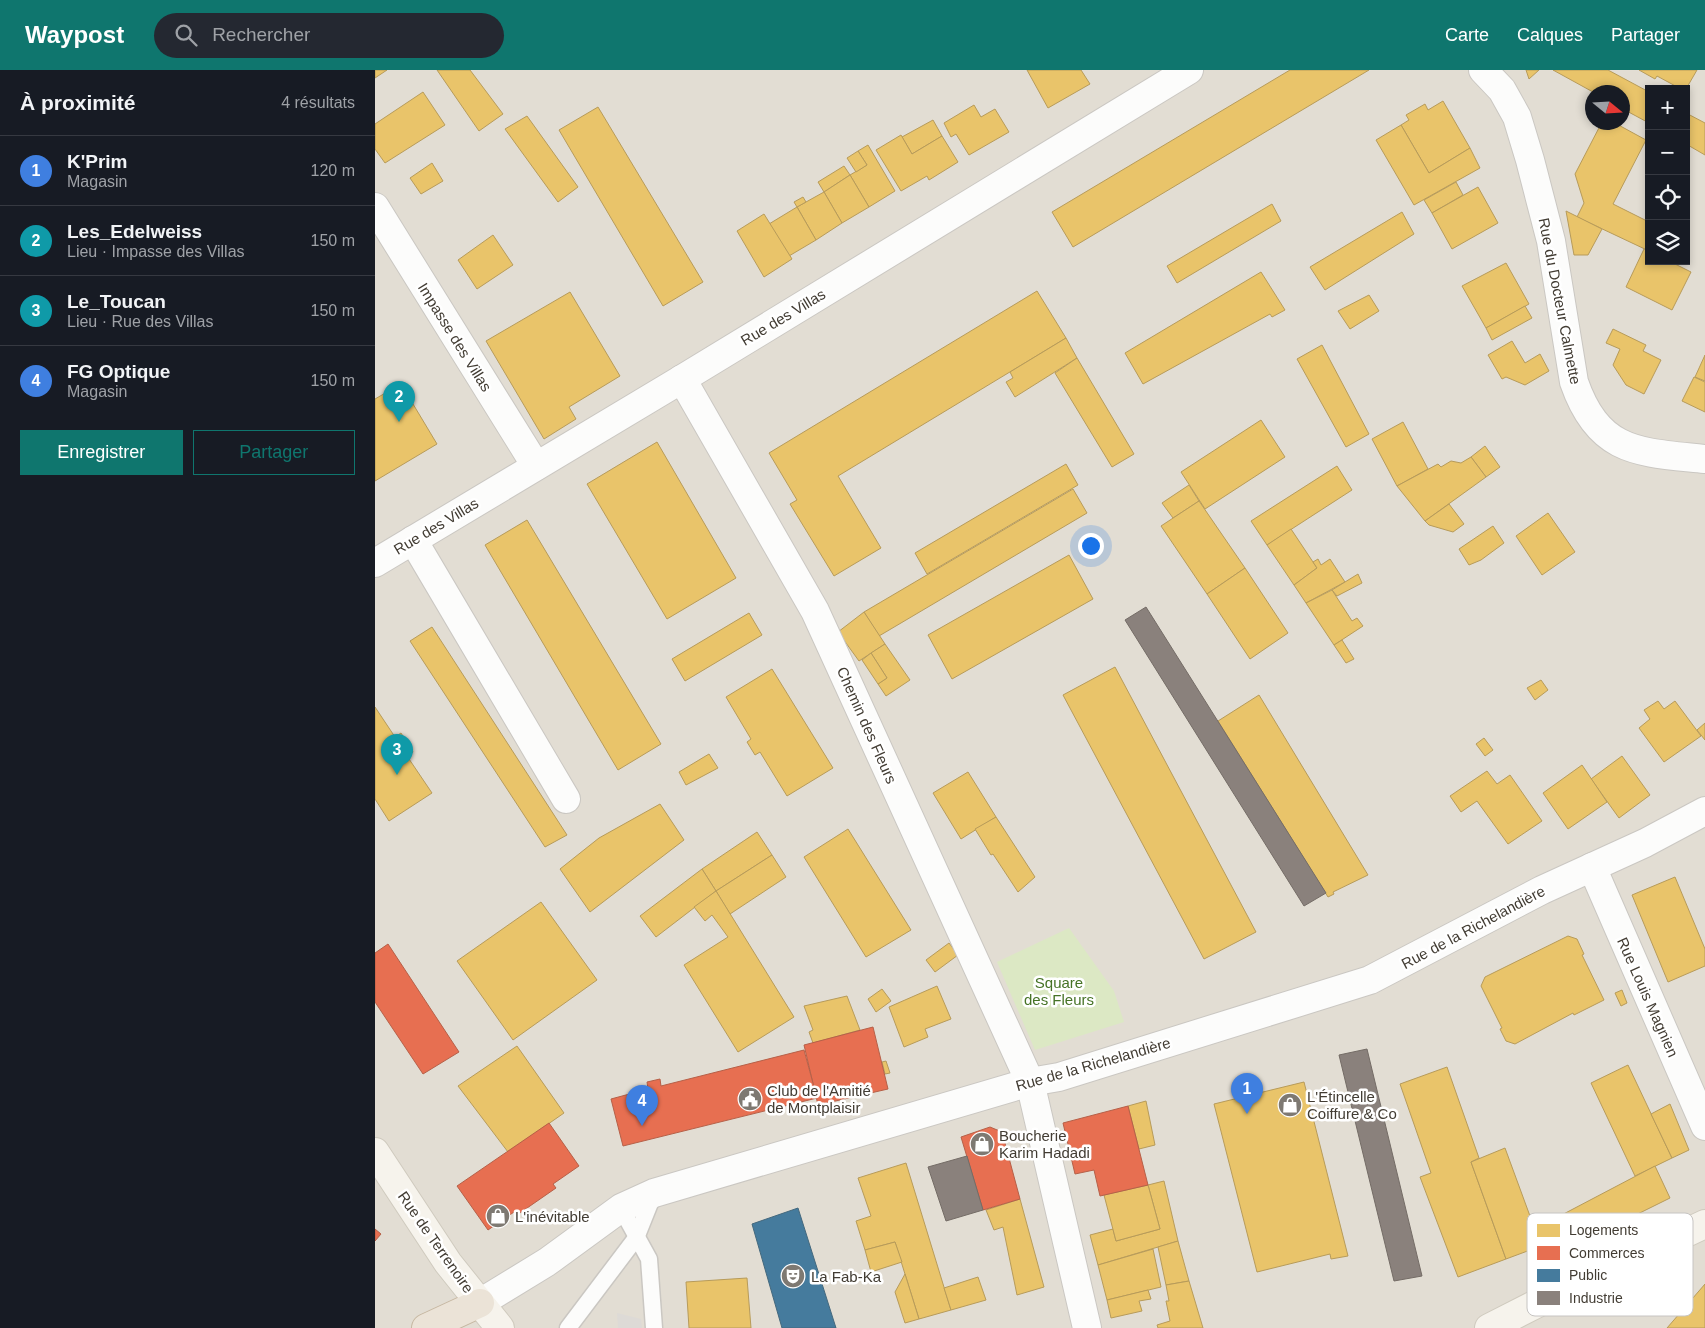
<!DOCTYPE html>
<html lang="fr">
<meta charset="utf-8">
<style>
:root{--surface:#171b24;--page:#242831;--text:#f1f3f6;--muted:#9ea1a6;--line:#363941;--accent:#0f766e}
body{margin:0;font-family:Helvetica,sans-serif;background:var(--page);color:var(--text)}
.controls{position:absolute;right:15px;top:15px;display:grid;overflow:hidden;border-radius:0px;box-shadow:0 2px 8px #0003}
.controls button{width:45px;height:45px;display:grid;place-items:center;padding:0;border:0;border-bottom:1px solid var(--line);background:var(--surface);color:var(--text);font:25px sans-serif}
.compass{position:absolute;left:1210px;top:15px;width:45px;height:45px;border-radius:50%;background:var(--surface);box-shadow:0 2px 8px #0003;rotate:108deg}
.you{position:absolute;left:715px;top:475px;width:18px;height:18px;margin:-12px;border:4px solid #fff;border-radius:50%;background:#1a73e8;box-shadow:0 0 0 8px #1a73e833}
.badge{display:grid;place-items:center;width:32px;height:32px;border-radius:50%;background:var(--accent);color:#fff;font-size:16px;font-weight:700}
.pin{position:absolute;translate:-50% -41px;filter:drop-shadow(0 1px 2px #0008)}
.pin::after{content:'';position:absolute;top:26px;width:18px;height:15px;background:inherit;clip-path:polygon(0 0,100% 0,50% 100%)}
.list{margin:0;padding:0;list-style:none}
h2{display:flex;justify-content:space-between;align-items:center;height:65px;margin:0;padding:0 20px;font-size:21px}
h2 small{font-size:16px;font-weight:400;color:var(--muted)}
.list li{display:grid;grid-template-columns:32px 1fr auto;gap:15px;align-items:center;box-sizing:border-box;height:70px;padding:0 20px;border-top:1px solid var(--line)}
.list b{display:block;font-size:19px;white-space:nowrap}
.list p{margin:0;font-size:16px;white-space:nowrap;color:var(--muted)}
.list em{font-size:16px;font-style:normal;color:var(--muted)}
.actions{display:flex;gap:10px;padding:15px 20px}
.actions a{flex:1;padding:11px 0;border:1px solid var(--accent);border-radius:0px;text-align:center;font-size:18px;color:var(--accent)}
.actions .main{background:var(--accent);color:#fff}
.icon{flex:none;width:28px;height:28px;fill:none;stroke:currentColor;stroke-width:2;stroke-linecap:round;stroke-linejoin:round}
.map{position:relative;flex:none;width:1330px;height:1258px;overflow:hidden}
header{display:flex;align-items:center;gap:30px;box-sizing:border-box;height:70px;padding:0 25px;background:var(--accent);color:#fff}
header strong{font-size:24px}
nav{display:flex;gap:28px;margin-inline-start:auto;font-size:18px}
.search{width:350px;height:45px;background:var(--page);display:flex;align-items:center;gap:12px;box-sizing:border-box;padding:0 18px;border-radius:28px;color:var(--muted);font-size:19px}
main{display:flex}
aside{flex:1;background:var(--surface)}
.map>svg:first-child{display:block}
</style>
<header>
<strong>Waypost</strong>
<div class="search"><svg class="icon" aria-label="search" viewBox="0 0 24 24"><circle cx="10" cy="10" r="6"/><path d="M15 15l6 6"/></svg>Rechercher</div>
<nav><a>Carte</a><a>Calques</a><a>Partager</a></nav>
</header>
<main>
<aside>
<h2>À proximité<small>4 résultats</small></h2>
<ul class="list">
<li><span class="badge" style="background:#3f7fe0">1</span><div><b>K'Prim</b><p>Magasin</p></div><em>120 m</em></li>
<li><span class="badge" style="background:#0f9aa8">2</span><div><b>Les_Edelweiss</b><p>Lieu · Impasse des Villas</p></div><em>150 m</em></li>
<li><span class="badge" style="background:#0f9aa8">3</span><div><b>Le_Toucan</b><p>Lieu · Rue des Villas</p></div><em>150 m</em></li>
<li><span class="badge" style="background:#3f7fe0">4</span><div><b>FG Optique</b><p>Magasin</p></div><em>150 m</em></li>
</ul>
<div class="actions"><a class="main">Enregistrer</a><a>Partager</a></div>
</aside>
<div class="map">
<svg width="1330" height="1258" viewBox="0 0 1330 1258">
<rect width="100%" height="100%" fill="#eeebe6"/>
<path fill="#e2ddd3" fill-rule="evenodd" d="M0 0H1330V1258H0ZM1274 19H1311V191H1274ZM1218 22H1248V52H1218Z"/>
<polygon fill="#dce8c4" points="694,858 739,921 749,952 660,980 622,892"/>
<polygon fill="#dddad6" points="242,1243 266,1249 267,1258 243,1258"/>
<g fill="#e9c46a" stroke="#b79b5a">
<polygon points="0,0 12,0 0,8"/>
<polygon points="62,0 95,0 128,44 104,61"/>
<polygon points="652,0 706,0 715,14 673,38"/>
<polygon points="915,0 994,0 698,177 677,142"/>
<polygon points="1151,0 1164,0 1154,9"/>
<polygon points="1178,0 1233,0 1274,22 1274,53 1248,39 1248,22 1218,22"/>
<polygon points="1264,0 1322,0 1311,19 1306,19 1282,6 1280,9"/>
<polygon points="48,22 70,55 10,93 0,79 0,54"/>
<polygon points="1068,31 1095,78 1054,103 1026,55 1034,50 1031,45 1050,34 1053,40"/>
<polygon points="599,35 606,47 620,39 634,62 594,85 581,64 576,67 569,53"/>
<polygon points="223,37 328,212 288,236 184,60"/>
<polygon points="1311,43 1330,53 1330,85 1311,74"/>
<polygon points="152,46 203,117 183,132 130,59"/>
<polygon points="558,50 567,66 537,84 527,67"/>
<polygon points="1227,52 1238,52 1271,70 1238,134 1274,152 1274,181 1202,147 1209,133 1200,104"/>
<polygon points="1026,55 1054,103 1095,78 1105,98 1039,135 1001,70"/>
<polygon points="526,65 537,84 567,66 583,92 554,110 552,106 526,121 501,80"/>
<polygon points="493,75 520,121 494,137 475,105 492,95 483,81"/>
<polygon points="483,81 492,95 481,102 472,88"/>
<polygon points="57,93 68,111 46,124 35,108"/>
<polygon points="469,96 475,105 449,122 443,112"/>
<polygon points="475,105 494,137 467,153 449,122"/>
<polygon points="1081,112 1088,125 1057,143 1049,130"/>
<polygon points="1103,117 1123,153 1077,179 1057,143"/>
<polygon points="449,122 467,153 441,170 422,137"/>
<polygon points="428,127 431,132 422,137 419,132"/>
<polygon points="897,134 906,151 802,213 792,196"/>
<polygon points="422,137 441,170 414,186 394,154"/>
<polygon points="1191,141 1227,159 1213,185 1199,185"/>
<polygon points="1027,142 1039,164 950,220 935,197"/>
<polygon points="389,144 417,189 389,207 362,161"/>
<polygon points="118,165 138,195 102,219 83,190"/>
<polygon points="1269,179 1274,181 1274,191 1294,191 1316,202 1297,240 1251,217"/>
<polygon points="1131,193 1154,234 1111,258 1087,216"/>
<polygon points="886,202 910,240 897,247 895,244 768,314 750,283"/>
<polygon points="662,221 691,268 463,406 506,478 459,506 415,434 422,430 394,383"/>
<polygon points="195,222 245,306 194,337 201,349 169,369 111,271"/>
<polygon points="994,225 1004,241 975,259 963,241"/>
<polygon points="1150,236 1157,248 1117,270 1111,258"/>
<polygon points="1238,259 1271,275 1268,281 1286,290 1269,324 1251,315 1238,295 1245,279 1231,273"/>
<polygon points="691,268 702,288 640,327 631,312 638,308 635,302"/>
<polygon points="1137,271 1150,293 1165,284 1174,301 1150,315 1131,307 1127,309 1113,285"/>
<polygon points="947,275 994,364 971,377 922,289"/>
<polygon points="1330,285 1330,311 1320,307"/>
<polygon points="702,288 759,384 737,397 680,303"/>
<polygon points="1319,307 1330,312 1330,342 1307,331"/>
<polygon points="26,314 62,374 0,411 0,329"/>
<polygon points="886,350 910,387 830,439 806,402"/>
<polygon points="1028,352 1053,399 1022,416 997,369"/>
<polygon points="282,372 361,508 292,549 212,414"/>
<polygon points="1110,376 1125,397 1111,407 1096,387"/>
<polygon points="1096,387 1111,407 1050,451 1022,416 1063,394 1066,397 1076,391 1086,393"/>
<polygon points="691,394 703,415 552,504 540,483"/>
<polygon points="962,396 977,420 892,475 876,451"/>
<polygon points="814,415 824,431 798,448 787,433"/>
<polygon points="698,419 712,443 504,566 489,542"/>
<polygon points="824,431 870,498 832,524 786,456"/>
<polygon points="1074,434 1089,454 1078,462 1054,455 1050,451"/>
<polygon points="1173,443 1200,482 1167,505 1141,466"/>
<polygon points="152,450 286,674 243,700 110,475"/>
<polygon points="1118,456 1129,473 1106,490 1094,495 1084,479"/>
<polygon points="916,459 942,498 919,515 892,475"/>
<polygon points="694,485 718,529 577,609 553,565"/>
<polygon points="943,489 946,495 955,489 970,512 931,533 919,515 942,498 938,492"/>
<polygon points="870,498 913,563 875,589 832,524"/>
<polygon points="983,504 987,513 962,526 957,520"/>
<polygon points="957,520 977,551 982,548 988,556 959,575 931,533"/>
<polygon points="489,542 510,574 484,591 463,562"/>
<polygon points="374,543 387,565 310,611 297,589"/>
<polygon points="57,557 192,765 170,777 35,571"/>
<polygon points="967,570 979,589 971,593 959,575"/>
<polygon points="510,574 535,610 511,626 503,614 512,608 496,583"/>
<polygon points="496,583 512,608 503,614 487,590"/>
<polygon points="740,597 881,862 829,889 688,625"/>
<polygon points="397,599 458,698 412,726 385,682 380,685 372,672 376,669 351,627"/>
<polygon points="1166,610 1173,620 1160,630 1152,618"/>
<polygon points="884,625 993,805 958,822 959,824 953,827 843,651"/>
<polygon points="1283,631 1289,639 1300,631 1326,666 1289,692 1264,658 1275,649 1269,640"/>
<polygon points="0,637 20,667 26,663 38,682 32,686 57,723 14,751 0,729"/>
<polygon points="1330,653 1330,670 1322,660"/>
<polygon points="1109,668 1118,680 1110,686 1101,674"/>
<polygon points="334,684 343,698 311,715 304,702"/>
<polygon points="1247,686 1275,725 1244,748 1216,709"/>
<polygon points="1207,695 1232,732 1193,759 1168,723"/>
<polygon points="1112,701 1122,714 1135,705 1167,751 1133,774 1102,731 1086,742 1075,726"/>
<polygon points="593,702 621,747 586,769 558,723"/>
<polygon points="285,734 309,770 215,842 185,799 224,768"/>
<polygon points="621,747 660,807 643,822 618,784 616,785 600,759"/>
<polygon points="473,759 536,860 491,887 429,787"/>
<polygon points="382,762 397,785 341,821 327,799"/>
<polygon points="397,785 411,807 355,844 341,821"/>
<polygon points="327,799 341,821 281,867 265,846"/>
<polygon points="1300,807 1330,879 1330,896 1293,912 1257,825"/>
<polygon points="341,821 419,947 363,982 309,895 353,867 337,845 330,851 319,837"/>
<polygon points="166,832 222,910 138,970 82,891"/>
<polygon points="1193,866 1202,869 1209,884 1207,885 1229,930 1199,945 1198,943 1140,974 1131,971 1125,959 1127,958 1106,916 1110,907"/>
<polygon points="574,873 583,885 560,902 551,890"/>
<polygon points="562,916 576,949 550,959 553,967 529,977 514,937"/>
<polygon points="507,919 516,931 501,942 493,929"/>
<polygon points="1247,920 1252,933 1246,936 1240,923"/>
<polygon points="472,926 485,960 438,973 434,962 438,960 429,936"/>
<polygon points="142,976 189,1043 133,1082 83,1016"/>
<polygon points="511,991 515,1003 510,1004 507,992"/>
<polygon points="1253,995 1297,1088 1260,1106 1216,1013"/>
<polygon points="1072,997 1104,1088 1096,1092 1131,1189 1083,1207 1045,1107 1056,1103 1025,1014"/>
<polygon points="929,1012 973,1186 956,1189 955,1184 882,1202 839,1034"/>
<polygon points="771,1031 780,1075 764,1079 753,1036"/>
<polygon points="1295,1034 1314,1080 1297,1088 1276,1044"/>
<polygon points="1130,1078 1166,1176 1131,1189 1096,1092"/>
<polygon points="531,1093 576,1240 544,1249 520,1172 490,1180 481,1151 496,1146 483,1108"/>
<polygon points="1280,1096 1295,1128 1194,1178 1179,1149"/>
<polygon points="789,1111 803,1171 723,1195 715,1165 738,1159 741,1171 785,1159 773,1115"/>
<polygon points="773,1115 785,1159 741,1171 729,1125"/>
<polygon points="645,1129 669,1217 642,1225 628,1157 619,1160 611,1140"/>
<polygon points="803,1171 814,1211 791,1215 783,1177"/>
<polygon points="520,1172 527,1192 496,1202 490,1180"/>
<polygon points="778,1179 786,1217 732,1230 723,1195"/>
<polygon points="530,1204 544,1249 530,1253 520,1222"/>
<polygon points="603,1207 611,1230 576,1240 569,1218"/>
<polygon points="372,1208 376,1258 314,1258 311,1212"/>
<polygon points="814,1211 828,1258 783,1258 782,1255 795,1251 791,1231 794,1231 791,1215"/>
<polygon points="1330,1214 1330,1258 1292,1258"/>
<polygon points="773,1220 776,1229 764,1231 767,1241 736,1248 732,1230"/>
</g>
<g fill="#e76f51" stroke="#b66048">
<polygon points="13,874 84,982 48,1004 0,932 0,883"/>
<polygon points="498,957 513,1019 443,1035 429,975"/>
<polygon points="429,980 442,1028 248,1076 236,1029 273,1019 272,1012 285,1009 286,1016"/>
<polygon points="753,1036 773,1115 725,1126 719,1100 700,1104 688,1053"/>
<polygon points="174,1053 204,1096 178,1114 181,1118 142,1145 139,1142 113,1160 82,1116"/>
<polygon points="615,1057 627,1062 645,1129 608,1140 586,1067"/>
<polygon points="0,1159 6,1164 0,1171"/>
</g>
<polygon fill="#457b9d" stroke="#44687d" points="423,1138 461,1258 407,1258 377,1154"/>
<g fill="#8a817c" stroke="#746c66">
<polygon points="771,537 951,823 929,836 750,550"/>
<polygon points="992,979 1047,1206 1019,1211 964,985"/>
<polygon points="592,1086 608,1140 571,1151 553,1097"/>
</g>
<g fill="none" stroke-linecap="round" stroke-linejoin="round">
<g stroke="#cac7c2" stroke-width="19">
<g id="lane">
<polyline points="246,1138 274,1189 279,1258"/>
<polyline points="193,1258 261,1168 279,1123"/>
</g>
</g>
<g stroke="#cac7c2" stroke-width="30">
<g id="street">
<path d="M1108 0 1127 20 1142 47 1155 90 1176 171 1199 312C1224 384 1264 382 1330 389"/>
<polyline points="0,137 161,396"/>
<polyline points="307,309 440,541 655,1012 712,1258"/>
<polyline points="38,470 191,729"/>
<polyline points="0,493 307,309 814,0"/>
<polyline points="1217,797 1330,1056"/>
<polyline points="105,1233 172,1192 246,1138 279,1123 655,1012 684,1007 995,910 1167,820 1270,773 1330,741"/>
</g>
</g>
<g stroke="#cfcabe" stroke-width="30">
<g id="secondary">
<polyline points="0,1082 73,1193 125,1258"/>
<polyline points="1114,1258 1163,1233 1330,1154"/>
</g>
</g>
<g stroke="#c6b7a1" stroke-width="30">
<polyline id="highway" points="51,1258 105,1233"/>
</g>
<use href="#lane" stroke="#fcfcfb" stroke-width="16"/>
<use href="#street" stroke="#fcfcfb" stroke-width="28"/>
<use href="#secondary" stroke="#f6f3ec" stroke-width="28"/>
<use href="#highway" stroke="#ebe3d7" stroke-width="28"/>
</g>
<defs>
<g id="civic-disc" transform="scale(1.25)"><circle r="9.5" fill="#7e7972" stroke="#fff"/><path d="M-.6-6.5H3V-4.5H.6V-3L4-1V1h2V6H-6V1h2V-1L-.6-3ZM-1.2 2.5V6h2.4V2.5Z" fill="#fff"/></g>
<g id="shop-disc" transform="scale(1.25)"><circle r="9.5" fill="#7e7972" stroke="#fff"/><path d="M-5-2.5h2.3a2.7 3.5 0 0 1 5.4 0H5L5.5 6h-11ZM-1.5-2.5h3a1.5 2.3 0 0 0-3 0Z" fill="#fff"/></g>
<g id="theatre-disc" transform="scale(1.25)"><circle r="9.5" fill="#7e7972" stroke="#fff"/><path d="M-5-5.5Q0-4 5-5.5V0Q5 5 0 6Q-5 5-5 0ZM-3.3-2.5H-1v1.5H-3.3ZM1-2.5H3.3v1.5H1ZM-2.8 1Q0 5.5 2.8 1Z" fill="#fff"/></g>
</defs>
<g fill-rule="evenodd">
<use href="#civic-disc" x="375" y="1029"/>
<use href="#shop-disc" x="915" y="1035"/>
<use href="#shop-disc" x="607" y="1074"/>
<use href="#shop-disc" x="123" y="1146"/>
<use href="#theatre-disc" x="418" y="1206"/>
</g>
<g text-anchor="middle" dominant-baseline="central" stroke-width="5" stroke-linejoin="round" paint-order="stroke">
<g font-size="15" fill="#423c33" stroke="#fff">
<text transform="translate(1185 231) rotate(79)">Rue du Docteur Calmette</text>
<text transform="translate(408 247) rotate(-31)">Rue des Villas</text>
<text transform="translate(80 267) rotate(58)">Impasse des Villas</text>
<text transform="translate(61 456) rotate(-31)">Rue des Villas</text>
<text transform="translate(492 655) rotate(66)">Chemin des Fleurs</text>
<text transform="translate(1098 857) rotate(-28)">Rue de la Richelandière</text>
<text transform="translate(1273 927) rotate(66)">Rue Louis Magnien</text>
<text transform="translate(718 994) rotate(-16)">Rue de la Richelandière</text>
<text transform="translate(61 1172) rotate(55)">Rue de Terrenoire</text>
</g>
<g font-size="15" fill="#467326" stroke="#fff">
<text x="684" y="912">Square<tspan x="684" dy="17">des Fleurs</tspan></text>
</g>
<g font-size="15" fill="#423c33" stroke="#fff" text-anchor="start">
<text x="392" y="1020">Club de l'Amitié<tspan x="392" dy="17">de Montplaisir</tspan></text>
<text x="932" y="1026">L'Étincelle<tspan x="932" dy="17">Coiffure &amp; Co</tspan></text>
<text x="624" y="1065">Boucherie<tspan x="624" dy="17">Karim Hadadi</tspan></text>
<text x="140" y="1146">L'inévitable</text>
<text x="436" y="1206">La Fab-Ka</text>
</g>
</g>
<rect x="1152" y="1143" width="166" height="103" rx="8" fill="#fff" stroke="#c6c4c2" stroke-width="1"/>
<rect x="1162" y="1154" width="23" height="13" fill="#e9c46a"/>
<rect x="1162" y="1176" width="23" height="14" fill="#e76f51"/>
<rect x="1162" y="1199" width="23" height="13" fill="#457b9d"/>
<rect x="1162" y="1221" width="23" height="14" fill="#8a817c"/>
<g font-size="14" fill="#423c33">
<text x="1194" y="1165">Logements</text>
<text x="1194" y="1188">Commerces</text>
<text x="1194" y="1210">Public</text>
<text x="1194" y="1233">Industrie</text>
</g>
</svg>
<div class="controls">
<button>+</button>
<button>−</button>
<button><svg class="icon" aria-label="locate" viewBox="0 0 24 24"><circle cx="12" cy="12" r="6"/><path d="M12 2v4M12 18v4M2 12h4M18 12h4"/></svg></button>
<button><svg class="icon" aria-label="layers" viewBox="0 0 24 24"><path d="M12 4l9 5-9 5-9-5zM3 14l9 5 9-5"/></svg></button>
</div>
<svg class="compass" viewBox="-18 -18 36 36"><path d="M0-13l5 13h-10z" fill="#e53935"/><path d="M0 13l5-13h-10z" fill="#9ea1a6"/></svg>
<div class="you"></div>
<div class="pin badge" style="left:872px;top:1044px;background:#3f7fe0">1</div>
<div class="pin badge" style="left:24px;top:352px;background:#0f9aa8">2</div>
<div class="pin badge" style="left:22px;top:705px;background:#0f9aa8">3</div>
<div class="pin badge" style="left:267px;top:1056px;background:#3f7fe0">4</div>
</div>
</main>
